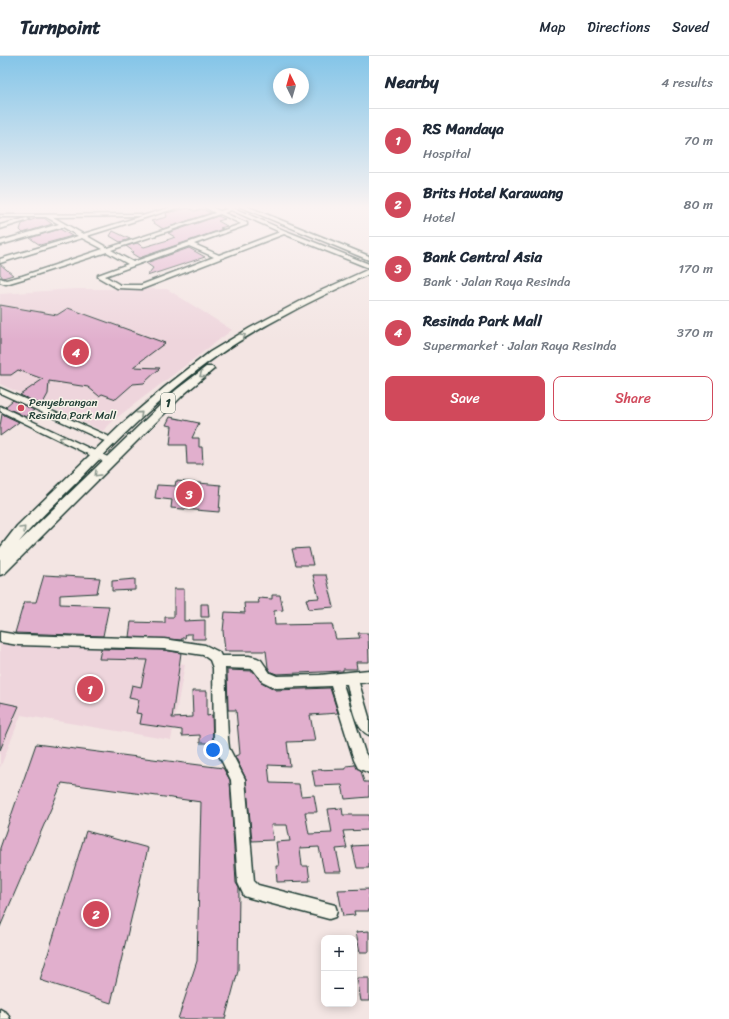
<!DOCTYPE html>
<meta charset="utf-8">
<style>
:root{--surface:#fff;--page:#f6f6f7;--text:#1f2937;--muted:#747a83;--line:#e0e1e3;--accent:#d1495b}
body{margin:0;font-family:Sriracha,sans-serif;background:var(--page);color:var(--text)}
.controls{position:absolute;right:12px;bottom:12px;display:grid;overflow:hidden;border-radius:8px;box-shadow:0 2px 10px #0003}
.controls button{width:36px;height:36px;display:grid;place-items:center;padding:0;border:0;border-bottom:1px solid var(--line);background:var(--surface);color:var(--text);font:20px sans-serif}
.compass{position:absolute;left:273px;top:12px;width:36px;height:36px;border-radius:50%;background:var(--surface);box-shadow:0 2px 10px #0003;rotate:355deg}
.you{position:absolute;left:213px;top:694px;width:14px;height:14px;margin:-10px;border:3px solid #fff;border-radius:50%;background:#1a73e8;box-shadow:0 0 0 6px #1a73e833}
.badge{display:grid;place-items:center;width:26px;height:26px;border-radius:50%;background:var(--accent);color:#fff;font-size:13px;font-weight:700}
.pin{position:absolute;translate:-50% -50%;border:2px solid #fff;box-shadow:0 1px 4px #0006}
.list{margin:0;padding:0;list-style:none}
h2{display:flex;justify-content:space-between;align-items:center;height:52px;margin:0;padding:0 16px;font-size:17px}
h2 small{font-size:13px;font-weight:400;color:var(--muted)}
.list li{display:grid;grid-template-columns:26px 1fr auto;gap:12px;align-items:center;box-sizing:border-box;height:64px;padding:0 16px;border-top:1px solid var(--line)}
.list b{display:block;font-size:15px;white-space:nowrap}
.list p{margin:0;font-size:13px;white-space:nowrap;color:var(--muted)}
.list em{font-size:13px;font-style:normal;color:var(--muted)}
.actions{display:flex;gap:8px;padding:12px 16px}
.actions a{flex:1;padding:9px 0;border:1px solid var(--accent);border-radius:8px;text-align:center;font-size:14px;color:var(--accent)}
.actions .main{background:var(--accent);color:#fff}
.map{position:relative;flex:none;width:369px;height:963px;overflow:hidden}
header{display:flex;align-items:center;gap:24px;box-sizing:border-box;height:56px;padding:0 20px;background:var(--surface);border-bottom:1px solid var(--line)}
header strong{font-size:19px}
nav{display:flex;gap:22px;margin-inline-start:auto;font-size:14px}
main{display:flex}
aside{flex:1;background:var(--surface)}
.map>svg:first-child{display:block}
</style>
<header>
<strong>Turnpoint</strong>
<nav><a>Map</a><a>Directions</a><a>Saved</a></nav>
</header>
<main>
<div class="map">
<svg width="369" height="963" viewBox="0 0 369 963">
<rect width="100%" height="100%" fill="#f3e5e3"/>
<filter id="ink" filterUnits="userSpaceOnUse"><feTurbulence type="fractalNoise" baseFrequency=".025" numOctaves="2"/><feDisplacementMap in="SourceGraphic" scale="8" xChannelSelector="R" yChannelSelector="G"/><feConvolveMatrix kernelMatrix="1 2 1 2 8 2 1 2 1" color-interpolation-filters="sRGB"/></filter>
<g filter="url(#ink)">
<g fill="#eed5dc">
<polygon points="75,233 167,233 232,274 115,363 103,375 0,328 0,238"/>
<polygon points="0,588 166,589 168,605 185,608 171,684 21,659 0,712"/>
</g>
<g fill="#e1afcd" stroke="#1f3d34">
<polygon points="188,152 195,155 202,153 211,157 163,173 151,165 167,161 166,157"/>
<polygon points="218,160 225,163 218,165 227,170 220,172 223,173 139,202 131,197 134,196 126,190 137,187 144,191 168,184 167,184 175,181 168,177"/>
<polygon points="37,162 44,162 52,168 23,177 20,174 22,168"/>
<polygon points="60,173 72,180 40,189 30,182"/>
<polygon points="113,175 130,183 120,186 110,180"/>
<polygon points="189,192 205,201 147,220 153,212 146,207"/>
<polygon points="0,208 13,219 3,222 0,218"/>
<polygon points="0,249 57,259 68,252 165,287 133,311 160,312 144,327 133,328 116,343 102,338 99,340 88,331 49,325 48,338 42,349 20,339 43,323 18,314 11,319 0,319"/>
<polygon points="13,344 34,354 26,361 5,351"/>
<polygon points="2,358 19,366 0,380 0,370"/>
<polygon points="170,361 199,367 192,382 199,382 199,391 202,391 203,408 187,408 186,389 170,389 172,370 166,369"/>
<polygon points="176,425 221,429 219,456 171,452 172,444 155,442 157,429 175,430"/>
<polygon points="309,492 313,509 296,509 292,493"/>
<polygon points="44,519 100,522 97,537 60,539 60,548 109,550 103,580 15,577 24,546 36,546"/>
<polygon points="313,519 326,519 334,551 309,553 306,543 319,542"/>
<polygon points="135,523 135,534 112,535 112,525"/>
<polygon points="174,533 184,533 184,565 205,564 205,583 192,583 192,578 186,578 185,582 182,582 182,584 129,581 131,566 165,567 165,561 174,561"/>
<polygon points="272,539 280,539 283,554 274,555 275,569 332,568 336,583 360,582 358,577 368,577 369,606 356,606 357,613 343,613 343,615 277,618 271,616 268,611 266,595 225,595 223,575 225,556 245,557 244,547 259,547 258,542 272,543"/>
<polygon points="201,548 208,548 209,561 201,561"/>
<polygon points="101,593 164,594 181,597 172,662 193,661 192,635 207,635 207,660 212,659 213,687 200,687 200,679 182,680 182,674 140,668 142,658 136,657 139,644 129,642 132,629 141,631 147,604 99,603"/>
<polygon points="227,614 253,615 261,626 276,634 330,632 338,657 310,659 315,685 287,686 290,710 268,709 270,727 299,728 301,740 314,739 317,756 305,756 309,778 332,777 328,753 342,752 343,759 369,759 369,774 343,775 347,792 336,793 341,816 324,816 319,791 300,792 302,810 308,810 310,825 277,826 276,810 279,810 276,786 290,785 287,769 271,769 273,784 252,785 246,723 235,700 240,698 236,654 228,654"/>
<polygon points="0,646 19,650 0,694"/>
<polygon points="36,688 223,712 230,724 236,827 239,832 238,915 225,963 178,963 197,905 201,746 62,727 0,871 0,792"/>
<polygon points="355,709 361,715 364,726 369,726 369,741 345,743 342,729 315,730 312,714 346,713 346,710"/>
<polygon points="86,775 148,792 111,947 40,924"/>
<polygon points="369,789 369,812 357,812 352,790"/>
<polygon points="369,833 369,855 354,855 355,859 343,860 338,834"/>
<polygon points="369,875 369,896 360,896 356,876"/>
<polygon points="357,922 369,922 369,945 361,945"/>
</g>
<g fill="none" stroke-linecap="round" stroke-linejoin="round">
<g stroke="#1f3d34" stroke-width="3">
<g id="minor">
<path d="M175 150H183L87 180 108 192 215 157 203 150H209L220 155 227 153 223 150H229L286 175 369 208V212L284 178 142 233 117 232 98 221V219L128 208 107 196 26 222 6 228 0 226V222L6 224 22 220 103 193 82 182 0 207V203L78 180 63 171 0 189V185L59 168 46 161H0V159L140 158 142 159 140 160 53 161 83 178ZM231 154 280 176 219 199 194 188 247 169V167L224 157ZM220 158 241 168 133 206 111 194ZM189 190 214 201 141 229H120L105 220Z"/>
<polygon points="239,150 246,150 369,200 369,204"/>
<polygon points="27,162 29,164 0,173 0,169"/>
<polygon points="0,332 108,380 109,382 105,385 102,384 0,337"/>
<polygon points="0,350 112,403 113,405 109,408 106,407 0,355"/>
<path d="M0 576 18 579 164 583 205 589 219 596 221 600H249L257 602 261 604 270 617 277 620 320 619 369 614V626L359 627 369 661V679C353 672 351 643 347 628H343L365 697 369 703V717L358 712 354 704 331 630 276 632 262 625 253 613 225 612 228 683 229 692 245 723 254 825 258 829 335 849 337 855 335 861 329 863 250 842 244 840 238 827 231 724 216 693 214 683 213 612 210 604 203 599 164 593 18 589 0 586Z"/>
<polygon points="0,953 7,957 10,963 0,963"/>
</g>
</g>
<g stroke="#1f3d34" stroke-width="3">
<path id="major" d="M369 213V218C317 242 265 267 217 300 165 336 120 382 75 428 56 447 36 465 19 486L176 334 206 311H212L214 313 184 338 5 517 0 519V492L17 470 122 368 165 331 210 296 250 272 316 237Z"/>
</g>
<use href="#minor" fill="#f7f3e8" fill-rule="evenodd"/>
<use href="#major" fill="#f7f3e8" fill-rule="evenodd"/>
</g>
<defs><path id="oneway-chevron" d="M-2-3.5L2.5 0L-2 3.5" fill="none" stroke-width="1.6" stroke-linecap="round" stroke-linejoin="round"/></defs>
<g stroke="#8b988e">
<use href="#oneway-chevron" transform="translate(243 280) rotate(-30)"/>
<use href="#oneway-chevron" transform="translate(202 319) rotate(144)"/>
<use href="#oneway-chevron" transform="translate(140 358) rotate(-42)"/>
<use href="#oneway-chevron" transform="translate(62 383) rotate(-153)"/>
<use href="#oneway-chevron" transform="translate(97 418) rotate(135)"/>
<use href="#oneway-chevron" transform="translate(23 473) rotate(-47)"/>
</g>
</g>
<linearGradient id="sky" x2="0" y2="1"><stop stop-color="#84c5e8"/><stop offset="0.53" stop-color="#faf3f2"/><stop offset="1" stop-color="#faf3f2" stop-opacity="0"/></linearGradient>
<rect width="369" height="285" fill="url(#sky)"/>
<circle fill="#d1495b" stroke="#f7f3e8" stroke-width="1.5" cx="21" cy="352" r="4"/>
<g text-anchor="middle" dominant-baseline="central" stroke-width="3" stroke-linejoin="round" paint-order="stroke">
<g font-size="11" fill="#1f3d34" stroke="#f7f3e8" text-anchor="start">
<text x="29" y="346">Penyebrangan<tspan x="29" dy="13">Resinda Park Mall</tspan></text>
</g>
<rect fill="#f7f3e8" stroke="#60746a" stroke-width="1" x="161" y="337" width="14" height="20" rx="3"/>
<g font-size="12" font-weight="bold" fill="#1f3d34">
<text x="168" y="347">1</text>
</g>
</g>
</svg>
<div class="controls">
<button>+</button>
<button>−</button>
</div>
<svg class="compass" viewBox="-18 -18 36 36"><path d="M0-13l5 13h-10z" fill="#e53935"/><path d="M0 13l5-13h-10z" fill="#747a83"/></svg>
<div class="you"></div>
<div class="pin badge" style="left:90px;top:633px">1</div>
<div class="pin badge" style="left:96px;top:858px">2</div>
<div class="pin badge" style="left:189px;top:438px">3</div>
<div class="pin badge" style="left:76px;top:296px">4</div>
</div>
<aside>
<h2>Nearby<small>4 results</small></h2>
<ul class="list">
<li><span class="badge">1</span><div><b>RS Mandaya</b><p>Hospital</p></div><em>70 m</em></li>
<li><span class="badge">2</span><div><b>Brits Hotel Karawang</b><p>Hotel</p></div><em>80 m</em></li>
<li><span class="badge">3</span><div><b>Bank Central Asia</b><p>Bank · Jalan Raya Resinda</p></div><em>170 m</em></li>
<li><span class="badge">4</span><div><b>Resinda Park Mall</b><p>Supermarket · Jalan Raya Resinda</p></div><em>370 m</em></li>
</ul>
<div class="actions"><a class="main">Save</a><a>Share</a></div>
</aside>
</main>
